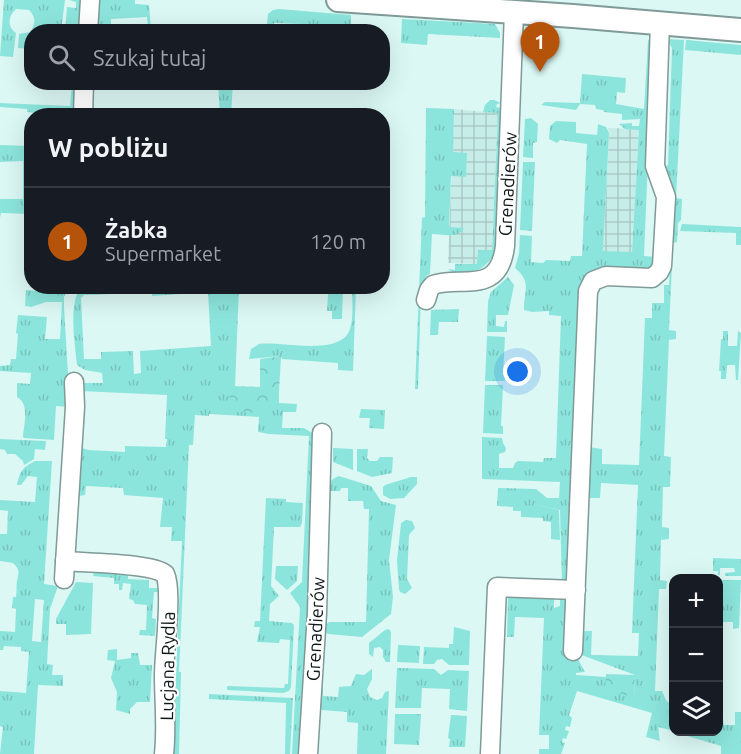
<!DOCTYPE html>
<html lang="pl">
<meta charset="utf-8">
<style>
:root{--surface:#171b24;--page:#20242c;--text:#f1f3f6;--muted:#9ea1a6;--line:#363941;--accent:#b45309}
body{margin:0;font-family:Ubuntu,sans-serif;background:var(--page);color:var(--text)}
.controls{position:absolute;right:18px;bottom:18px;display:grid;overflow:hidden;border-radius:12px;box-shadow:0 6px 24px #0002}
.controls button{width:54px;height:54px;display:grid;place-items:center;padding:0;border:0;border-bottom:2px solid var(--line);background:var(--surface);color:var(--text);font:30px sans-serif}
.you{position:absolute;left:518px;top:372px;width:21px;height:21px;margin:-15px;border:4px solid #fff;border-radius:50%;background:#1a73e8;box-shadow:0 0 0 9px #1a73e833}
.badge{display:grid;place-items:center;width:39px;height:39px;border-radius:50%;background:var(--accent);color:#fff;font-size:20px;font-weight:700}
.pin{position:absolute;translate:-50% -50px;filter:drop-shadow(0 2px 3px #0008)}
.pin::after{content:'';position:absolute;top:32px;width:21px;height:18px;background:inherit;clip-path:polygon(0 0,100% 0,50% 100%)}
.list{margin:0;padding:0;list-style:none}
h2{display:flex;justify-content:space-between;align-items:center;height:78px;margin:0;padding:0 24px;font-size:26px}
h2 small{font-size:20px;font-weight:400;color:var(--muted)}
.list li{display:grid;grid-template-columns:39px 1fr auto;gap:18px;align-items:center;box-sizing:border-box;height:108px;padding:0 24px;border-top:2px solid var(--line)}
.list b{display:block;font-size:22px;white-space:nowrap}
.list p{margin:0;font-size:20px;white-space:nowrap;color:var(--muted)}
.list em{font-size:20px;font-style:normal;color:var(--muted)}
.icon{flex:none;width:33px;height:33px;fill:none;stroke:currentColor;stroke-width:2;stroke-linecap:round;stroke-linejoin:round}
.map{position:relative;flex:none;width:741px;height:754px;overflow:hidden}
.search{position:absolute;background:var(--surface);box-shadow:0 6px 24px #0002;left:24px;top:24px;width:366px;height:66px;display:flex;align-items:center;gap:15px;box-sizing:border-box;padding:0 21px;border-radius:24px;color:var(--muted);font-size:22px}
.panel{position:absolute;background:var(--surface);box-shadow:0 6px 24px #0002;left:24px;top:108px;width:366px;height:186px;border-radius:24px}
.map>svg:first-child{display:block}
</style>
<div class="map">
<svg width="741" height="754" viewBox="0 0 741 754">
<defs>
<pattern id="industrial-grid" width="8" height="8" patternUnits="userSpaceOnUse" patternTransform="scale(1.5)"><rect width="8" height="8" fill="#c7ede9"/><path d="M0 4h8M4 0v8" fill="none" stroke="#aacac7"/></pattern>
<pattern id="grass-tufts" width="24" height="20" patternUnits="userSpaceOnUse" patternTransform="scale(1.5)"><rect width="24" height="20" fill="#8ce5dc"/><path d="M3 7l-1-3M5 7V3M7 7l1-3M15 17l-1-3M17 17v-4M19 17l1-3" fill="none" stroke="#78c4bc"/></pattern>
<pattern id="forest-crowns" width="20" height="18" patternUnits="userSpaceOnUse" patternTransform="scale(1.5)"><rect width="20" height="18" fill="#8ce5dc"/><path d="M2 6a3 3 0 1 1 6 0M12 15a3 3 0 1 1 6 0" fill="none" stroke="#78c4bc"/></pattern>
</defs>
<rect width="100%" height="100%" fill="#dbf8f4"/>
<g fill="url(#industrial-grid)">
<polygon points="454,109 498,113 492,250 477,264 448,263"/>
<polygon points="608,128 639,129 632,253 603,252 609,134"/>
</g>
<g fill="url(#grass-tufts)" fill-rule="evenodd">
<path d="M4 0H65L61 31 32 32 31 49 18 48 19 34 30 32C36 24 36 17 29 10L16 9C8 16 7 27 16 33L13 57 0 56Z"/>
<polygon points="69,0 82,0 80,31 65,32 67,7 76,8 76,2"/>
<polygon points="97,0 135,0 135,4 149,5 151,29 148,29 147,17 111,19 111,31 102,28 96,20"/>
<polygon points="279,9 351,15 351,31 331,31 330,25 274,23 273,29 267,24 268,14 273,10"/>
<polygon points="402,19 495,24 500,33 500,38 428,34 427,45 401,43"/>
<path d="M651 37 652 64 644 256 658 257 657 263 646 272 597 270 568 581 562 584 560 510 519 501 559 510 560 540 551 539V522L543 521V518L521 517V511H513V507L497 506 498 488 536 489 547 498H559L560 482 482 479V437L502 438 503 443 506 448 505 452 499 454V468H513L515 463 518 461 543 462 544 458H556L561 316 549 315V311L532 312 524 310C523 292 533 283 515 268L519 253 520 235 532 236 531 262 543 263 546 260 570 261 571 256H582L587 144 560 140 557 143 549 139 550 126 556 121 576 122V133L597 135 598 124 606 127 609 133 603 251 632 252 639 130 625 129 619 124 632 123V126H639L640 119 622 120V114L604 112 603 110 596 109 595 105 580 104 576 110 541 105 545 102 580 103 582 74 626 78 625 93 617 92 616 104 644 109 648 41Z"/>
<polygon points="667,39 684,40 676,198 682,199 681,220 678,223 677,242 673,243 669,330 676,331 676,339 669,340 664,456 671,457 670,487 663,487 662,527 669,528 669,539 661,540 660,580 667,581 666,589 659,589 655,691 662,691 666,700 673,707 674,731 658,727 660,741 646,737 652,713 577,691 569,715 572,718 570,727 566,726 565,730 569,731 566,739 563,738 562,742 565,743 561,754 539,754 539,749 549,749 549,735 539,735 544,618 515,617 514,637 507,637 508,597 554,597 554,608 560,606 560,596 567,599 575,654 585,672 576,673 576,675 606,677 606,688 634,697 635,675 579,654 581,631 592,631 591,655 638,656 639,633 632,633 638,485 601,483 600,498 587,498 589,447 602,449 602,464 639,465 645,318 652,318 652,303 664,303 664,285 669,285 673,198 663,169 668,165 672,48"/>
<polygon points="686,40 741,45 741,55 685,50"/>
<polygon points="72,83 77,83 75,115 50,115 27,112 27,109 0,107 0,103 70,106"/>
<polygon points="218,83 233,83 231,115 220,115"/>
<path d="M490 100H494L501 103 497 104 496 107 501 108 495 253C487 269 463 282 448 269L455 270V264H477L478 250H492L498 113 483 112 485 105Z"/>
<path d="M426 108 454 109 453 152 467 153 466 177 451 176 449 227 464 228C458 239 443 234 432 234L430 274 426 276 421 291 418 389H415L422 218 425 217Z"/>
<polygon points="531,118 538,124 537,142 533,143 533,158 523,157 525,119"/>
<polygon points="29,142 32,142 31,214 1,213 0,218 0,199 23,199 23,161 0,162 0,145 29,146"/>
<polygon points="523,162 535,162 532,231 520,230"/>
<polygon points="682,224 741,227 741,245 736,245 736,233 680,231"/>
<polygon points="508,277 514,285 508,315 496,315 496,326 504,327 505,321 507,321 507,332 487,332 488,301 491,292"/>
<path d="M63 287H69L64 297V307L70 407 56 406 54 440 24 438 23 437C24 424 30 404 17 397V383L30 384 31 373 0 371V366L10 365 11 359H16L18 334 16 333 18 315 47 317 45 339H60L62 302H46L31 307 25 306 26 290 63 293Z"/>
<path d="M81 287H114V294L84 295 81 298 84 359H101V352L133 351 134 374 141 373 140 351 211 346 208 292 152 296V287H239L235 387H230L279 392V403L297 404 296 412H283L282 428H304L312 433 314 439 308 619 299 754H292L300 607 290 593 302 582 309 436 269 434 258 432 259 417 209 414V416L195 415 193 445H189L179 672H181L179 754H170V676L176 675 182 541H171L172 527H160L163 498 124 495 123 488 86 486 85 495 79 496 82 448 88 450 125 452V446L166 447 167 439H165L167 395 80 391V383H103L102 373 85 370 77 365C75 345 68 302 81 287Z"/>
<polygon points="328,287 343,287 342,319 332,319 332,311 327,311 328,294 336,294 336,289 328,289"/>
<path d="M352 287H356L353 371 338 370V363L282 359 281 356 249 359 251 349 259 344C282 341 341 357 350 329 354 316 352 300 352 287Z"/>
<polygon points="459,309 458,322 439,322 438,335 430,335 431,310"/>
<polygon points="723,331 728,331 728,346 737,346 738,331 741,333 738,380 736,380 735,365 727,365 726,379 721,379 721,371 719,371 721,339 723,339"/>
<polygon points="487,336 505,337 503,375 505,375 505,381 485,381"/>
<polygon points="485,385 503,385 501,426 503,426 503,434 483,433"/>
<polygon points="361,409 385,410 384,429 369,428 370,418 359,418"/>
<polygon points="0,439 46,441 45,450 35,449 34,459 24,465 23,461 15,454 7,454 5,450 0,449"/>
<polygon points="333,448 353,449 353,470 333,462"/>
<polygon points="357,449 368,449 367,458 370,461 377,461 380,457 393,457 392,473 372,477 357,471"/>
<path d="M35 461H52L44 584 58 586 50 609 47 664 53 665 52 675H63V686L38 685 34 754H0L3 727 0 726V691L26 693 29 652 21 651V647L4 646 3 650H0V631L15 632 16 609 12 608 13 597H16C17 592 16 586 17 581 19 571 20 570 13 563L0 561V534H7L8 511 0 510V500L35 502 37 477 28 476 21 485H17C20 471 22 468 35 461ZM35 599 44 600 41 642 32 641Z"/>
<path d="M339 476 371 486 381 501 396 505 389 560 393 597 391 614 362 637 328 634 324 632 325 625 329 622H366L369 509H364L363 501H348V488H341L340 491H330C329 482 331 479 339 476Z"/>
<polygon points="411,477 417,477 417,484 404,498 390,499 383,495 383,487 385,485"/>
<polygon points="266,498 286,499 286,502 303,503 302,523 300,527 274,527 271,586 279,596 270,604 269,621 292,623 294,625 291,687 289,691 283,693 227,690 227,686 284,688 285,684 288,684 290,640 280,639 279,643 257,642 260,627 254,627 255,621 260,621"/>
<polygon points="406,520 412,521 415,528 409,535 407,579 412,588 405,594 400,592 399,589 397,560 401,523"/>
<polygon points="713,558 741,559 741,576 725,576 725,573 735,572 734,568 720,568 720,575 718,575 718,571 713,571"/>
<polygon points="276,566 298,566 297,581 287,590 275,579"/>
<polygon points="94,572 128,573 128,579 149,580 149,588 158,588 158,592 154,592 152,618 156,619 155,636 139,635 140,630 146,630 147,605 135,604 133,600 129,599 131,584 123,583 122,590 119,590 119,584 114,584 114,578 93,576"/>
<polygon points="719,580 741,580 739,628 733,629 733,622 719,622"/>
<polygon points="76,582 93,583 91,634 66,635 66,624 56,624 56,619"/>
<polygon points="454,627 470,631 469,665 449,665 442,659 437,660 434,664 423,664 424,647 449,648 449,644 453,644"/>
<polygon points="389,629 391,632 390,662 386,662 383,657 383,650 380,647 374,648 373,657 369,654 369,643 385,630"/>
<polygon points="398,645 420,646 419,663 397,662"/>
<polygon points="117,649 117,660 131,658 131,653 138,653 140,665 152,665 150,702 137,702 130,709 130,714 116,710 117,692 111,678 115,661 107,660 108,650"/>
<polygon points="397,668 434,669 441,675 448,670 469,671 467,711 449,709 450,689 422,688 421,708 395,708"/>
<polygon points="372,669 372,679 367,689 370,697 377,700 382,698 385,692 389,691 386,754 357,754 358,723 347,722 347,712 322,710 320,707 321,685 323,686 323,696 338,697 339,687 351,686 356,674 364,675"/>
<polygon points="209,694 293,698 290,754 285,754 286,703 209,699"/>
<polygon points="735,712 741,712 741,754 721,754 721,746 674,732 718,732 719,720 723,721 724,725 735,725"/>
<polygon points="395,714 421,714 419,745 394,744"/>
<polygon points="451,715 467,716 465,747 449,747 450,739 448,738"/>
</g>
<g fill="url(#forest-crowns)">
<polygon points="281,356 279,392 269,392 269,413 229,412 230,386 260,387 260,359"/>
<polygon points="606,674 635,675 634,698 605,688"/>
</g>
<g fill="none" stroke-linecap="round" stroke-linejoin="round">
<g stroke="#7f9a97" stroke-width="21">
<g id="minor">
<polyline points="88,32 90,0"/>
<polyline points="83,116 84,82"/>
<path d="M426 300 429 290 433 285C460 275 499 297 505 246L514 12"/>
<path d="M65 561C86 563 151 563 165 574 173 591 164 652 164 675 164 702 167 727 164 754"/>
<polyline points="64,579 75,407 74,382"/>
<polyline points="573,651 588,291 593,281 606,276 652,278 659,272 662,266 666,197 655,166 660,23"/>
<polyline points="308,754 317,613 322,433"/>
<polyline points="490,754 497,587 576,590"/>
</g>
</g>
<g stroke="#7f9a97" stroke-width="26">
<polyline id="tertiary" points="338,0 573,16 741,30"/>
</g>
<use href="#minor" stroke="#fff" stroke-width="18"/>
<use href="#tertiary" stroke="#fff" stroke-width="22"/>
</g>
<g text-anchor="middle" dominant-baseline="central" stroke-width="4.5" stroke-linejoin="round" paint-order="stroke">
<g font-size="18" fill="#0e1817" stroke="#fefefe">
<text transform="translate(507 184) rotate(-87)">Grenadierów</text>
<text transform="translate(315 629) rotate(-87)">Grenadierów</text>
<text transform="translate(167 666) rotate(-89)">Lucjana Rydla</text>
</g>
</g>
</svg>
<div class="controls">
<button>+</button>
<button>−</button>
<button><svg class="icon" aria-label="layers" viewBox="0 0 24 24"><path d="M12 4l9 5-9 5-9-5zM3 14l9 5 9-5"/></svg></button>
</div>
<div class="you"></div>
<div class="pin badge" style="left:540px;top:72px">1</div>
<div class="search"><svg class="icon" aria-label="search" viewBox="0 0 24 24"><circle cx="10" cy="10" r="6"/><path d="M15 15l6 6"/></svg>Szukaj tutaj</div>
<section class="panel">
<h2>W pobliżu<small></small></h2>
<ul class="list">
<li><span class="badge">1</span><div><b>Żabka</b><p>Supermarket</p></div><em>120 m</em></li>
</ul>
</section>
</div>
